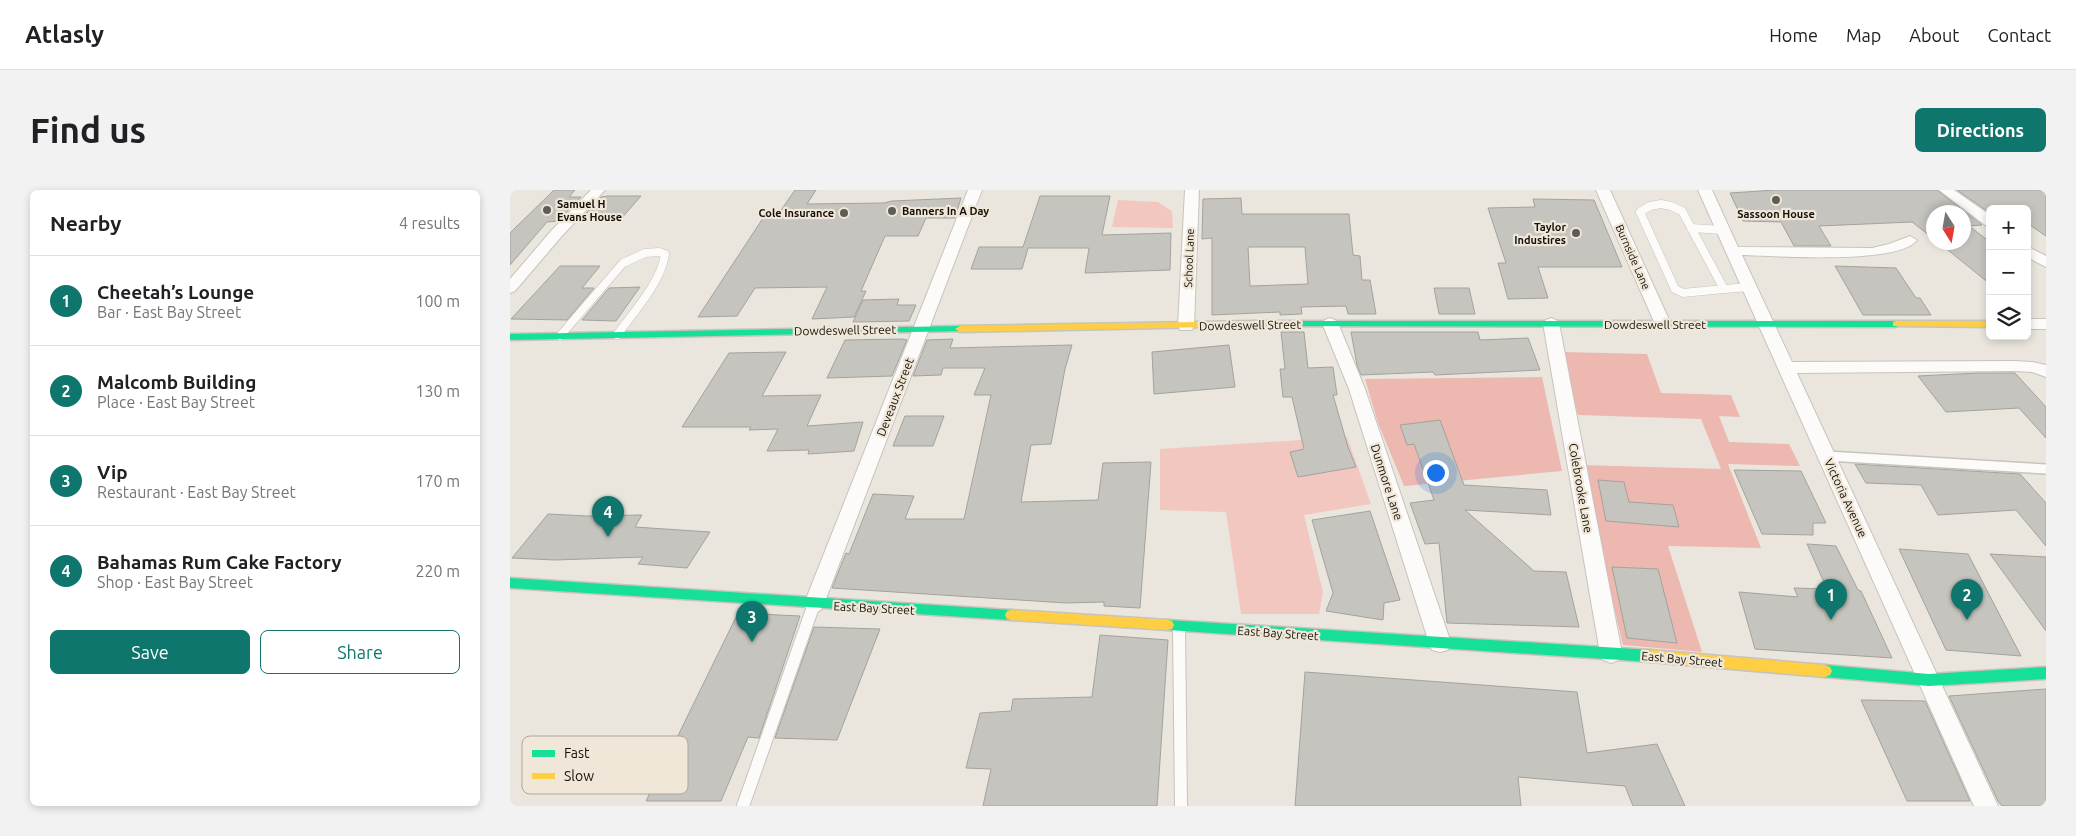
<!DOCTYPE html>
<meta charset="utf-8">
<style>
:root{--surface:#fff;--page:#f2f2f2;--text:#202124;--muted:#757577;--line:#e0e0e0;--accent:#0f766e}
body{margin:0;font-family:Ubuntu,sans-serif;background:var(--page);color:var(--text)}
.controls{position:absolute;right:15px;top:15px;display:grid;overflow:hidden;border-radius:8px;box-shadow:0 2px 8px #0003}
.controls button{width:45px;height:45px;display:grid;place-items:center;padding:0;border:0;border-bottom:1px solid var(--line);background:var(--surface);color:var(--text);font:25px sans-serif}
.compass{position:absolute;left:1416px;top:15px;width:45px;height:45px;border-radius:50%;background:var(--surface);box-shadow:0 2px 8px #0003;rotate:169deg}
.you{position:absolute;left:925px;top:282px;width:18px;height:18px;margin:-12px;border:4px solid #fff;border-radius:50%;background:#1a73e8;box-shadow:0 0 0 8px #1a73e833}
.badge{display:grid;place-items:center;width:32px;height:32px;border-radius:50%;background:var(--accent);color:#fff;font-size:16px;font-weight:700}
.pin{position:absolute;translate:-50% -41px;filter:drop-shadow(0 1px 2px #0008)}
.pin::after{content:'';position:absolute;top:26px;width:18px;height:15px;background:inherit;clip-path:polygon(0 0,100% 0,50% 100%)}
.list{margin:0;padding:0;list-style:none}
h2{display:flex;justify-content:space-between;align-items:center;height:65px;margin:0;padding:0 20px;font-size:21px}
h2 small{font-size:16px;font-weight:400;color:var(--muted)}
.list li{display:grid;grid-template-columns:32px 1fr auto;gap:15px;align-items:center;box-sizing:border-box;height:90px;padding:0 20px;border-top:1px solid var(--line)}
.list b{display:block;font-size:19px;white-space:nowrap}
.list p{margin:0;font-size:16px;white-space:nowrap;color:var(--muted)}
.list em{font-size:16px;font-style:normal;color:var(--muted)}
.actions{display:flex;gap:10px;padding:15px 20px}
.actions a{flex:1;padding:11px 0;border:1px solid var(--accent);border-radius:8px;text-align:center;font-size:18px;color:var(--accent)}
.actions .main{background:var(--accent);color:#fff}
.icon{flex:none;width:28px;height:28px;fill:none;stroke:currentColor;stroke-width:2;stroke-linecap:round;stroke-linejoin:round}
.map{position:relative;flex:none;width:1536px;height:616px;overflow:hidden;border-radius:8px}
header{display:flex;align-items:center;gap:30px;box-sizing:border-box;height:70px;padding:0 25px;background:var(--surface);border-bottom:1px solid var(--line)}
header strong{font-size:24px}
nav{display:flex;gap:28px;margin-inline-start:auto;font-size:18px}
.intro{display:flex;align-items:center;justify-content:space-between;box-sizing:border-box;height:120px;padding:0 30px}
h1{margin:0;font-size:35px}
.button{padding:12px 22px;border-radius:8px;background:var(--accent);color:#fff;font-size:18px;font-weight:700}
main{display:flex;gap:30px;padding:0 30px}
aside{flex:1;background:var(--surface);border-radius:8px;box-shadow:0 2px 8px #0003}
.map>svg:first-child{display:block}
</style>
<header>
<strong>Atlasly</strong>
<nav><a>Home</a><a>Map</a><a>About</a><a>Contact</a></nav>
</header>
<div class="intro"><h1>Find us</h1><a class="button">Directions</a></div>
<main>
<aside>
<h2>Nearby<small>4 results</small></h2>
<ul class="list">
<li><span class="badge">1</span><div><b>Cheetah’s Lounge</b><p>Bar · East Bay Street</p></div><em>100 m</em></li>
<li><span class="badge">2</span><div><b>Malcomb Building</b><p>Place · East Bay Street</p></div><em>130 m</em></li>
<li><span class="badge">3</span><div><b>Vip</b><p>Restaurant · East Bay Street</p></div><em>170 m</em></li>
<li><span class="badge">4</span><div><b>Bahamas Rum Cake Factory</b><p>Shop · East Bay Street</p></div><em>220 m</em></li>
</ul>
<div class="actions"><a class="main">Save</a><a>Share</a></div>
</aside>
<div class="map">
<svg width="1536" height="616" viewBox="0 0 1536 616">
<rect width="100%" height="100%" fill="#eae6de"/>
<g fill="#f2c7c0">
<polygon points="608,10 648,12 662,21 663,38 602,37"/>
<polygon points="837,247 861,314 794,325 813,402 809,424 731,424 716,322 650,320 650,259"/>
</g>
<g fill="#ecb8b0">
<polygon points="1051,162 1137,164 1151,203 1221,205 1230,227 1209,226 1219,252 1279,254 1290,276 1218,274 1251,358 1158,356 1192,462 1113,455 1070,275 1211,279 1191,229 1068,225"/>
<polygon points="1032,187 1052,281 894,296 868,233 855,189"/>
</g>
<g fill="#c6c4be" stroke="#a4a29c" fill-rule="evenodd">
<polygon points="44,0 65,0 59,7 71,7 48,31 37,32 0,75 0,43"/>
<polygon points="285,0 306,0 297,14 374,13 382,11 451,8 445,28 416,28 408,46 375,46 351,101 356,101 344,127 302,129 317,97 245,98 227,126 188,127 255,25 267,26"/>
<polygon points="1266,0 1427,0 1472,35 1459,36 1480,52 1480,94 1428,52 1454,52 1454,22 1424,22 1424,49 1402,32 1309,36 1321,56 1284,56 1271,32 1233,31 1220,3"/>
<polygon points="1447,0 1536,0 1536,46 1517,33 1517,19 1480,19 1480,23"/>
<polygon points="98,6 131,6 110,30 69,31 91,7"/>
<polygon points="530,6 600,6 592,45 661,43 660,80 575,83 579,58 518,58 512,79 461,79 469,57 513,57"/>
<path d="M731 8 732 24H839L843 65 850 66 852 90H860L866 124H838L836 116 791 117 792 124 770 125V122L702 125V48L692 49 693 9ZM738 57H795L798 94 740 96Z"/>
<polygon points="1023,9 1084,10 1112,77 1028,77 1038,108 998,109 988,73 996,73 978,18 1025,17"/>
<polygon points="50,76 90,76 72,98 84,98 57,130 1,129"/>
<polygon points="1325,76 1386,78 1406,108 1410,108 1421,125 1353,125"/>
<polygon points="130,97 106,131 72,130 99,98"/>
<polygon points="924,98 959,98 965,124 929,124"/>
<polygon points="389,109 387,115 406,115 399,131 343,132 353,110"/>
<polygon points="771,142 794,142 798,178 823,177 827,205 823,205 838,257 846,277 788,287 780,262 794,259 782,207 773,207 770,179 775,179"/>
<polygon points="841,142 968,142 970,150 1018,148 1030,180 925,185 923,182 851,185 847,175"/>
<polygon points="392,149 397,150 382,186 317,188 335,150"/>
<polygon points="443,149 440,158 562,155 555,179 541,254 521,255 511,312 588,310 593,273 641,272 630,418 594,416 594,412 556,413 322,398 336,363 339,364 363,304 404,306 395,329 454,329 481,205 464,205 475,178 433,178 431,185 403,186 417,150"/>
<polygon points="719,155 725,197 644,204 642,162"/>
<polygon points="276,162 252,206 311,205 297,236 353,232 344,261 298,264 299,260 257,261 268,239 239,240 241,237 172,237 219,163"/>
<polygon points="1469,183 1505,183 1536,217 1536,248 1509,218 1436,222 1408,186"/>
<polygon points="395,226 434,226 423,256 383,256"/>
<polygon points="930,230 954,295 1037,300 1041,325 955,320 1024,381 1056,382 1069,437 937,433 929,353 915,354 900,313 924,310 904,254 897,255 890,235"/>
<polygon points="1345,274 1510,284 1536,313 1536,356 1506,320 1428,325 1411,295 1356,293"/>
<polygon points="1224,280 1291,281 1316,333 1303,333 1303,345 1252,344"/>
<polygon points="1088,290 1114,292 1119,312 1163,315 1169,337 1096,331"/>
<polygon points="860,321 890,410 874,413 873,430 816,421 823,403 802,330"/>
<polygon points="38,324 77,326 132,325 125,337 200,342 177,378 128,374 133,367 45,370 2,368"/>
<polygon points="1297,354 1326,356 1348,400 1351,401 1382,468 1245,459 1229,402 1288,407 1284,398 1317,399"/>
<polygon points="1389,359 1458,364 1511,466 1436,460"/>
<polygon points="1480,364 1536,367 1536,441"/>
<polygon points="1102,377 1148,379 1167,453 1117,448"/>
<polygon points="228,423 290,426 249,548 238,547 211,611 136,611"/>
<polygon points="304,437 370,439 327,550 265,548"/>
<polygon points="590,445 658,450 647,616 473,616 481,579 456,578 470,523 501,521 503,509 582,507"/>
<polygon points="795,482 1067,502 1077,563 1147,554 1175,616 1123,616 1115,596 1008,587 1011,616 785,616"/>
<polygon points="1536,499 1536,616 1492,616 1488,611 1439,506"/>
<polygon points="1351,510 1415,511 1460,611 1397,611"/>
</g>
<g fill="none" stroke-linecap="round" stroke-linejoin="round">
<g stroke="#c7c3bd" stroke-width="9">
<g id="lane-far2">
<polygon points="1151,14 1161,16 1172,21 1214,99 1173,103 1165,99 1130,22 1140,16"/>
<polyline points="1181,38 1213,40"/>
<polyline points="1214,99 1240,97"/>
<path d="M50 146 113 73 135 63 149 62 155 64C152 91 123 123 107 145"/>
</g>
</g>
<g stroke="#c7c3bd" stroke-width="12">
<polyline id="lane-far1" points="1317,266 1536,279"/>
</g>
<g stroke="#c7c3bd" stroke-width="14">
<g id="lane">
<polyline points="669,437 671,616"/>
<polyline points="233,616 304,414"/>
</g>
</g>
<g stroke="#c7c3bd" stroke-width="2">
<g id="street">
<polygon points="81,0 95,0 51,47 5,101 0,103 0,89 41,41"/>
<polygon points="458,0 472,0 314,414 311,420 304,423 297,420 294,414"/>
<polygon points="675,0 689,0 684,136 682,140 670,140 668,136"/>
<polygon points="1086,0 1100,0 1161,134 1159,137 1147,137 1145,134"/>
<path d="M1188 0H1202L1228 57 1362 58 1379 54 1400 46 1407 50C1389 75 1265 66 1232 65L1282 172 1504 171 1522 172 1536 175V187L1522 182 1504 181 1287 183 1488 616H1464Z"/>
<polygon points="1429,0 1444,0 1480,25 1480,36 1475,35"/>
<polygon points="1517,56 1536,66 1536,77 1517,67"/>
<polygon points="820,128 825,130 828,133 855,199 941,453 938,460 930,462 922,460 919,453 839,199 812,133 815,130"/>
<polygon points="1041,128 1046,130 1049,133 1112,463 1109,470 1101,473 1093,470 1090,463 1033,133 1036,130"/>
<rect x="1517" y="129" width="19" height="10"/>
</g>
</g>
<g stroke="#c7c3bd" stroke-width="3">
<g id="fast">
<polygon points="746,131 1386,131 1391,134 1386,137 743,136 741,134"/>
<polygon points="450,136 455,139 453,141 0,150 0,144"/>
<polygon points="0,388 501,420 505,421 507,425 505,429 501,430 0,398"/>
<polygon points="658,430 1141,460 1146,462 1147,466 1146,470 1141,472 658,440 654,439 652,435 654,431"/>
<polygon points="1315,475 1419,484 1536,477 1536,489 1419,496 1315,487 1310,485 1308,481 1310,477"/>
</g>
</g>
<g stroke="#c7c3bd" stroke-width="3">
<g id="slow">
<polygon points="746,131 751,134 749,136 450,142 445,139 450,136"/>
<polygon points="1386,131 1480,131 1480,137 1383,136 1383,132"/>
<polygon points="501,420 658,430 662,431 664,435 662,439 658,440 501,430 497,429 495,425 497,421"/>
<polygon points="1141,460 1315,475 1320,477 1322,481 1320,485 1315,487 1141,472 1136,470 1135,466 1136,462"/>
</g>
</g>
<use href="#lane-far2" stroke="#fcfbfa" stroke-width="8"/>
<use href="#lane-far1" stroke="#fcfbfa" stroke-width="9"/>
<use href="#lane" stroke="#fcfbfa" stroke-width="12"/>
<use href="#street" fill="#fcfbfa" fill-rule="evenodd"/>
<use href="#fast" fill="#16e098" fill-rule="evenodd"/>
<use href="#slow" fill="#ffcf43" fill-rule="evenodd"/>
</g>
<g fill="#5f5c56" stroke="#f0e7d8" stroke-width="2">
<circle cx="1266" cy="10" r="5"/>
<circle cx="37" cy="20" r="5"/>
<circle cx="382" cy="21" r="5"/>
<circle cx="334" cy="23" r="5"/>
<circle cx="1066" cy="43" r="5"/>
</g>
<g text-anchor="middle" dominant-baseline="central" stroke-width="4.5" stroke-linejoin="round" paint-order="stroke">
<g font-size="11" font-weight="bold" fill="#14110c" stroke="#f0e7d8" text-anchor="start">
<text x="47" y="14">Samuel H<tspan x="47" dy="13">Evans House</tspan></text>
<text x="392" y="21">Banners In A Day</text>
<text x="324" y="23" text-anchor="end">Cole Insurance</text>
<text x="1266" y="24" text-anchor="middle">Sassoon House</text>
<text x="1056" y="37" text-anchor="end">Taylor<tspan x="1056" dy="13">Industires</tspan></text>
</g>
<g font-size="11" fill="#14110c" stroke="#f0e7d8">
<text transform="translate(1123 67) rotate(66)">Burnside Lane</text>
<text transform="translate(679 68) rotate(-88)">School Lane</text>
</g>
<g font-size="12" fill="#14110c" stroke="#f0e7d8">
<text x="1145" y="134">Dowdeswell Street</text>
<text transform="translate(740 135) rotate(-1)">Dowdeswell Street</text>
<text transform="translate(335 140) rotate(-1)">Dowdeswell Street</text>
<text transform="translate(385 207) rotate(-69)">Deveaux Street</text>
<text transform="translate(877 292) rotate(72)">Dunmore Lane</text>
<text transform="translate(1071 298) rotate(80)">Colebrooke Lane</text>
<text transform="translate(1336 308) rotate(65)">Victoria Avenue</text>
<text transform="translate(364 418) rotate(3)">East Bay Street</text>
<text transform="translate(768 443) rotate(4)">East Bay Street</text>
<text transform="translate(1172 469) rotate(5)">East Bay Street</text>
</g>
</g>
<rect x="12" y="546" width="166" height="58" rx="8" fill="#f0e7d8" stroke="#aea79b" stroke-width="1"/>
<rect x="22" y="560" width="23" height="7" fill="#16e098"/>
<rect x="22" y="583" width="23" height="6" fill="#ffcf43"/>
<g font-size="14" fill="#14110c">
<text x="54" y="568">Fast</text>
<text x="54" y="591">Slow</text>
</g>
</svg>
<div class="controls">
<button>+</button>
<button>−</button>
<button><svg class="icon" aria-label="layers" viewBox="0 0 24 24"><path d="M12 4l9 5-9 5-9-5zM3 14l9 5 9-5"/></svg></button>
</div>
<svg class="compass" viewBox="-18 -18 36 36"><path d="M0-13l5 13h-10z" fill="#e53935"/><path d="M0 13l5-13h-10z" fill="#757577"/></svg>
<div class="you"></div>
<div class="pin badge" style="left:1321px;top:430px">1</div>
<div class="pin badge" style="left:1457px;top:430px">2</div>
<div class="pin badge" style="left:242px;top:452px">3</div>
<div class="pin badge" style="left:98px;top:347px">4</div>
</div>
</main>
